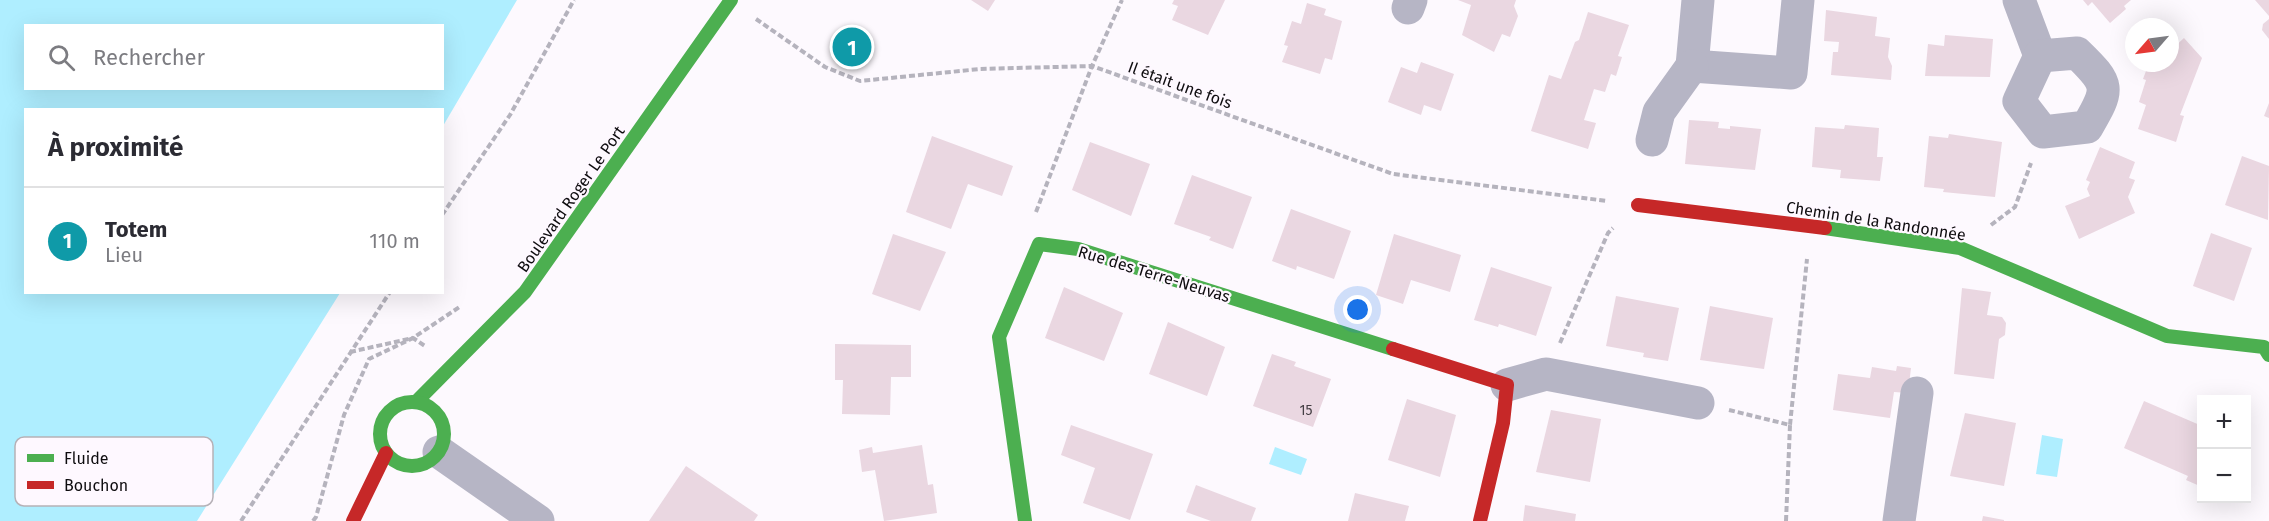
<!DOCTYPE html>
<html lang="fr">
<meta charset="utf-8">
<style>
:root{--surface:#fff;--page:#f2f2f3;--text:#2b2b33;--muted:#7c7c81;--line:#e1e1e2;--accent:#2563eb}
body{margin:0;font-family:"Fira Sans",sans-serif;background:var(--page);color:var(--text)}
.controls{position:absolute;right:18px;bottom:18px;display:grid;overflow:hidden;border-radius:0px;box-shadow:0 6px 24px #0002}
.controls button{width:54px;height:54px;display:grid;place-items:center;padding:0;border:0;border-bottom:2px solid var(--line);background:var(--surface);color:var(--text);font:30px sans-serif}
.compass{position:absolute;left:2125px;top:18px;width:54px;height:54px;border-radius:50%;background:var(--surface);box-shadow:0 6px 24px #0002;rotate:242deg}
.you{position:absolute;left:1358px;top:310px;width:21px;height:21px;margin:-15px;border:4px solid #fff;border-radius:50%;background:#1a73e8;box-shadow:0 0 0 9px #1a73e833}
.badge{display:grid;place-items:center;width:39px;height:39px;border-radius:50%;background:var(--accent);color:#fff;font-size:20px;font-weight:700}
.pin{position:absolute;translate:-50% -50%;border:3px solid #fff;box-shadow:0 2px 6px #0006}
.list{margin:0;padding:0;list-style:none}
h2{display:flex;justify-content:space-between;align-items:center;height:78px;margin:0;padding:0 24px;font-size:26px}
h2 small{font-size:20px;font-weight:400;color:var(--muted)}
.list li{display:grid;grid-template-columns:39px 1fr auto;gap:18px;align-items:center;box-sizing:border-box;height:108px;padding:0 24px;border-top:2px solid var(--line)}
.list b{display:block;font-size:22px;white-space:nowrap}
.list p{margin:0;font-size:20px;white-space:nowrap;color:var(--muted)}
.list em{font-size:20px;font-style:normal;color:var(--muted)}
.icon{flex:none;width:33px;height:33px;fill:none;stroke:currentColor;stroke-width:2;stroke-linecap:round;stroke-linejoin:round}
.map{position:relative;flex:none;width:2269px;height:521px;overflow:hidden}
.search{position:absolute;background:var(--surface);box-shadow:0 6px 24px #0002;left:24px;top:24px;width:420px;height:66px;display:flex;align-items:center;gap:15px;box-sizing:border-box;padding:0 21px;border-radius:0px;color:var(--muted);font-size:22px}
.panel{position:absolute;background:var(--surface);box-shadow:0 6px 24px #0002;left:24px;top:108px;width:420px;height:186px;border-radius:0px}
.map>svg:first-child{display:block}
</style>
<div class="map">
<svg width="2269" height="521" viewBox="0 0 2269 521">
<rect width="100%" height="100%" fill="#fdf9fe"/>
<g fill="#afeeff" fill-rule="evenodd">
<path d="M0 0H517L443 126 442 110H26V292L340 293 197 521H0ZM26 26H442V88H26Z"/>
<polygon points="2042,435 2063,439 2057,477 2036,474"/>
<polygon points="1275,447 1307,459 1301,475 1269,464"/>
</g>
<g fill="#ead7e1">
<polygon points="971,0 995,0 988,11"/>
<polygon points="1174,0 1225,0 1208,35 1172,20 1178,6 1172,4"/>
<polygon points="1458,0 1516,0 1514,6 1518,16 1510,37 1502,34 1494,52 1462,35 1471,5"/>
<polygon points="2083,0 2131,0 2124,6 2126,9 2110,23 2092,2 2088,6"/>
<polygon points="2255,0 2269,0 2269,16"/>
<polygon points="1307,3 1326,9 1324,15 1342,21 1332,60 1325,58 1320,74 1282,62 1288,46 1284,45 1292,21 1301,24"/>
<polygon points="1826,10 1877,17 1875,36 1890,38 1888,57 1892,66 1891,80 1831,75 1833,52 1838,52 1839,42 1824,41"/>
<polygon points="1588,12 1629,25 1618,56 1622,57 1616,76 1611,74 1605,92 1594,89 1584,120 1596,123 1588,149 1531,131 1549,75 1561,79 1575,42 1579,40"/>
<polygon points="2269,19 2269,39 2262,30 2263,24"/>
<polygon points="1945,35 1993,39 1990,77 1925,76 1928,44 1944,46"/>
<polygon points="2184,38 2202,58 2180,115 2184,116 2176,142 2138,129 2146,105 2139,102 2146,80 2143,79 2146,71 2140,63 2170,63 2170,51"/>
<polygon points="1421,62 1454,74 1441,111 1424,105 1421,115 1388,102 1401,67 1417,73"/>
<polygon points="2269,103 2269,118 2264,116"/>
<polygon points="1689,120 1719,122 1718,128 1730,129 1730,126 1761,129 1755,170 1685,164"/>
<polygon points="1845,125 1879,128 1877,157 1883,157 1880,181 1840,178 1841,170 1812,167 1815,127 1844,129"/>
<polygon points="1949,134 2002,142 1995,197 1943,192 1944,189 1924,187 1929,136 1948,138"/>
<polygon points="932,136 1013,166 1002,196 968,184 951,229 906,212"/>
<polygon points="1090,142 1150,164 1131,216 1072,190"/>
<polygon points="2100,147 2135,162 2129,178 2135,180 2128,197 2135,213 2079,239 2065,206 2090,196 2087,189 2090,182 2086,180"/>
<polygon points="2242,156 2269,166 2268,220 2225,205"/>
<polygon points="1192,175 1252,197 1233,249 1209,240 1211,237 1174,224"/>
<polygon points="1291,209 1351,231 1334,279 1297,266 1296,270 1272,261"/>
<polygon points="2211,233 2252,248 2234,301 2193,286"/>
<polygon points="893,234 946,252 920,311 872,294"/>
<polygon points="1394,234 1461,255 1450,292 1411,280 1403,304 1376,295"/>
<polygon points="1491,267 1552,287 1536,336 1499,324 1498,327 1474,320"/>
<polygon points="1064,287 1123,313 1104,361 1045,338"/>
<polygon points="1962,288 1991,292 1987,315 2002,317 2006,323 2005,335 1999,339 1994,379 1954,374"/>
<polygon points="1616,296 1679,308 1668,361 1643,357 1644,353 1606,346"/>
<polygon points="1710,306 1773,318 1764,369 1700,360"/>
<polygon points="1168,322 1225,347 1207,396 1149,374"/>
<polygon points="835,344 911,345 911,377 891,377 890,415 842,414 843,380 835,380"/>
<polygon points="1272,354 1296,362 1294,366 1331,379 1313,427 1253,406"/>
<polygon points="1897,366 1911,368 1908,393 1894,392 1890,418 1833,410 1838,374 1870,378 1872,367 1896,371"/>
<polygon points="1407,399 1456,415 1440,477 1388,460"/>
<polygon points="2144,401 2202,426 2202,487 2186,480 2188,476 2124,448"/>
<polygon points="1551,410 1601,419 1590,482 1536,472"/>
<polygon points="1965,413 2016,423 2004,486 1950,476"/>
<polygon points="1071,425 1153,454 1130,520 1083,503 1095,468 1061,455"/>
<polygon points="922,445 928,485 933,484 937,513 884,521 875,470 862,472 859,450 872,447 873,453"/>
<polygon points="686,466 758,515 754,521 649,521"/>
<polygon points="1196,485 1256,508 1251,521 1211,521 1186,512"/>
<polygon points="1355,493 1409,506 1405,521 1348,521"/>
<polygon points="1525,505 1576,514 1575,521 1523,521"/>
<polygon points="1983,516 2004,520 2004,521 1982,521"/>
</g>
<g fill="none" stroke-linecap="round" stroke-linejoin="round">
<g stroke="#b5b3bd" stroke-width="4" stroke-dasharray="6 3" stroke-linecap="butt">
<polyline points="756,19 825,67 860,81 980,69 1092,66 1393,174 1607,201"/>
<polyline points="1036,212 1092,66 1122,0"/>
<polyline points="442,215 510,115 574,0"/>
<polyline points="1991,225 2015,207 2031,163"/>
<polyline points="1560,343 1608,233 1613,228"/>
<polyline points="350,352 413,338 425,346"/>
<polyline points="1729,410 1790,425 1807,259"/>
<polyline points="241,521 390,292"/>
<polyline points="313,521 316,517 344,415 369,359 413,338 461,306"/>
<polyline points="1786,521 1790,425"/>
</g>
<g stroke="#b6b5c5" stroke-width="33">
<polyline points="1698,0 1692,66 1791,73 1798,0"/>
<polyline points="2019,0 2040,56"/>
<polyline points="1408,8 1411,0"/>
<path d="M2077 53C2110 85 2110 88 2087 127L2043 132 2019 101 2040 56Z"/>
<polyline points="1652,140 1659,112 1692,66"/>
<polyline points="1507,385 1546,374 1698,403"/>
<polyline points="439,452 538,521"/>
<polyline points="1899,521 1917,393"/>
</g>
<g stroke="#4caf50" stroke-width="14">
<polyline points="1825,228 1960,248 2167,336 2264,347 2269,355"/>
<polyline points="417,401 525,292 731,0"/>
<circle cx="412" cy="434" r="32"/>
<polyline points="1025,521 999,337 1039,244 1078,249 1393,349"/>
</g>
<g stroke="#c62828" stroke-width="14">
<polyline points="1638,205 1825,228"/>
<polyline points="1393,349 1507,385 1503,423 1480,521"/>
<polyline points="353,521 386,453"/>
</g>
</g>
<g text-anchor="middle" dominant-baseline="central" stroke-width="4.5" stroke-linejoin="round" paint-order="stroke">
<g font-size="14" fill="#453f44">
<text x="1306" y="410">15</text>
</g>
<g font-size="16" fill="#0e0c0f" stroke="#fef8ff">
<text transform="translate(1180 85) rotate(20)">Il était une fois</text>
<text transform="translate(571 199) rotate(-55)">Boulevard Roger Le Port</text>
<text transform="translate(1876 221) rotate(9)">Chemin de la Randonnée</text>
<text transform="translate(1154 274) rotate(17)">Rue des Terre-Neuvas</text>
</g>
</g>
<rect x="15" y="437" width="198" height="69" rx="9" fill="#fef8ff" stroke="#b6b1b7" stroke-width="1.5"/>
<rect x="27" y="454" width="27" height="8" fill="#4caf50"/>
<rect x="27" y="481" width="27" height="8" fill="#c62828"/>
<g font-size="16" fill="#0e0c0f">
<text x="64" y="464">Fluide</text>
<text x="64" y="491">Bouchon</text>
</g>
</svg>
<div class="controls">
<button>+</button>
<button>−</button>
</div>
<svg class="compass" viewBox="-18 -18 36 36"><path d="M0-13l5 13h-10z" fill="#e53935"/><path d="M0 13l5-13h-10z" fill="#7c7c81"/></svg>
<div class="you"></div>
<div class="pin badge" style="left:852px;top:47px;background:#0f9aa8">1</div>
<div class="search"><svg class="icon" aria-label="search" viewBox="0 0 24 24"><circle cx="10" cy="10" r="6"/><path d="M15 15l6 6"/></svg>Rechercher</div>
<section class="panel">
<h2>À proximité<small></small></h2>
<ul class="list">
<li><span class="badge" style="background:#0f9aa8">1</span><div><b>Totem</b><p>Lieu</p></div><em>110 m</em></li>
</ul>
</section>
</div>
